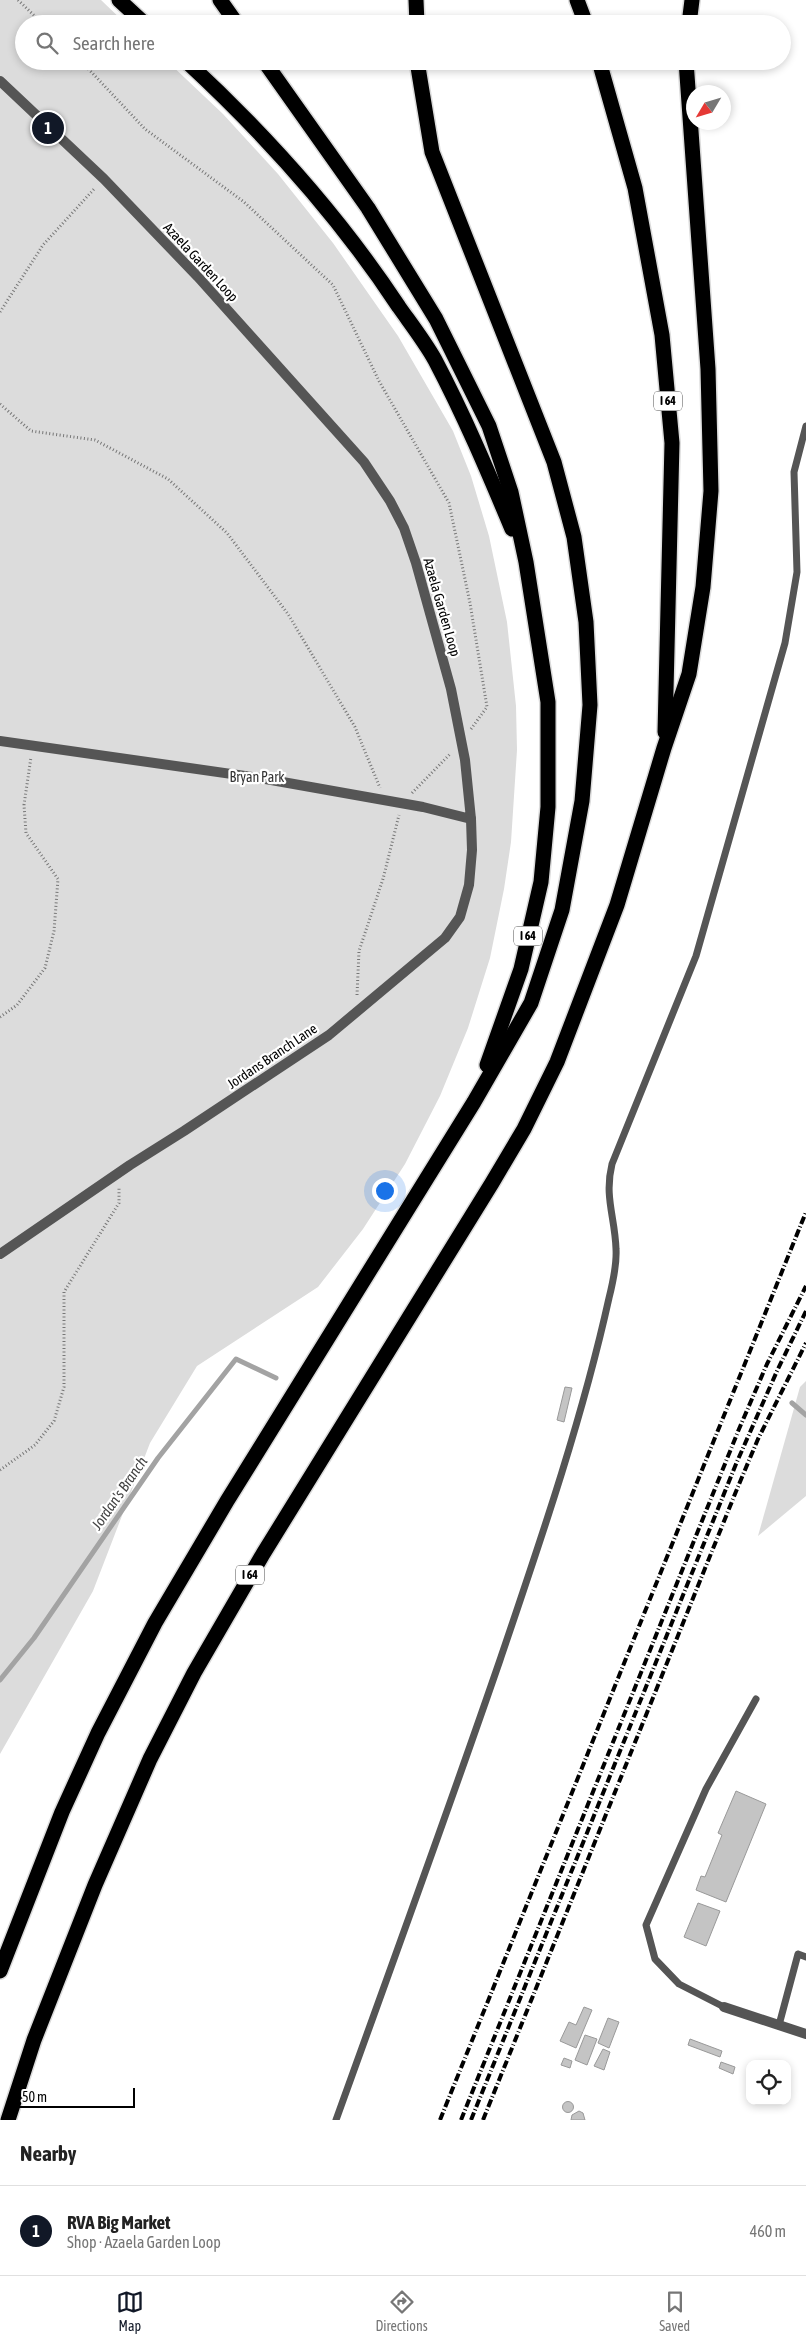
<!DOCTYPE html>
<meta charset="utf-8">
<style>
:root{--surface:#fff;--page:#f2f2f2;--text:#222;--muted:#767676;--line:#e0e0e0;--accent:#111827}
body{margin:0;font-family:"Asap Condensed",sans-serif;background:var(--page);color:var(--text)}
.controls{position:absolute;right:15px;bottom:15px;display:grid;overflow:hidden;border-radius:10px;box-shadow:0 2px 8px #0003}
.controls button{width:45px;height:45px;display:grid;place-items:center;padding:0;border:0;border-bottom:1px solid var(--line);background:var(--surface);color:var(--text);font:25px sans-serif}
.compass{position:absolute;left:686px;top:85px;width:45px;height:45px;border-radius:50%;background:var(--surface);box-shadow:0 2px 8px #0003;rotate:232deg}
.scale{position:absolute;left:15px;bottom:12px;width:120px;box-sizing:border-box;padding-left:5px;border:2px solid #000;border-top:0;font-size:14px;line-height:18px;white-space:nowrap;color:#000;-webkit-text-stroke:4px #fff;paint-order:stroke}
.you{position:absolute;left:384px;top:1190px;width:18px;height:18px;margin:-12px;border:4px solid #fff;border-radius:50%;background:#1a73e8;box-shadow:0 0 0 8px #1a73e833}
.badge{display:grid;place-items:center;width:32px;height:32px;border-radius:50%;background:var(--accent);color:#fff;font-size:16px;font-weight:700}
.pin{position:absolute;translate:-50% -50%;border:2px solid #fff;box-shadow:0 1px 5px #0006}
.list{margin:0;padding:0;list-style:none}
h2{display:flex;justify-content:space-between;align-items:center;height:65px;margin:0;padding:0 20px;font-size:21px}
h2 small{font-size:16px;font-weight:400;color:var(--muted)}
.list li{display:grid;grid-template-columns:32px 1fr auto;gap:15px;align-items:center;box-sizing:border-box;height:90px;padding:0 20px;border-top:1px solid var(--line)}
.list b{display:block;font-size:19px;white-space:nowrap}
.list p{margin:0;font-size:16px;white-space:nowrap;color:var(--muted)}
.list em{font-size:16px;font-style:normal;color:var(--muted)}
.icon{flex:none;width:28px;height:28px;fill:none;stroke:currentColor;stroke-width:2;stroke-linecap:round;stroke-linejoin:round}
.map{position:relative;flex:none;width:806px;height:2120px;overflow:hidden}
.search{position:absolute;background:var(--surface);box-shadow:0 2px 8px #0003;left:15px;right:15px;top:15px;height:55px;display:flex;align-items:center;gap:12px;box-sizing:border-box;padding:0 18px;border-radius:28px;color:var(--muted);font-size:19px}
.sheet{height:155px;background:var(--surface)}
nav{display:flex;justify-content:space-around;align-items:center;box-sizing:border-box;height:70px;border-top:1px solid var(--line);background:var(--surface);font-size:14px;color:var(--muted)}
nav a{display:grid;justify-items:center;gap:2px}
nav .on{color:var(--accent)}
.map>svg:first-child{display:block}
</style>
<div class="map">
<svg width="806" height="2120" viewBox="0 0 806 2120">
<rect width="100%" height="100%" fill="#fff"/>
<g fill="#dcdcdc">
<polygon points="0,0 101,0 126,24 24,24 24,61 167,61 223,114 278,174 333,243 398,336 453,431 471,476 489,536 507,622 516,706 517,750 511,842 504,889 490,958 468,1028 440,1096 405,1164 363,1229 318,1287 197,1366 150,1443 93,1591 0,1754"/>
<polygon points="806,1381 806,1496 758,1536 800,1387"/>
</g>
<g fill="none" stroke-linecap="round" stroke-linejoin="round">
<g stroke="#a3a3a3" stroke-width="5">
<polyline points="792,1403 806,1415"/>
<polyline points="0,1680 34,1638 158,1458 236,1359 276,1378"/>
</g>
</g>
<g fill="#c4c4c4" stroke="#999">
<polygon points="565,1387 572,1388 564,1422 557,1420"/>
<polygon points="736,1791 766,1804 726,1902 696,1890 701,1876 705,1877 722,1835 718,1833"/>
<polygon points="698,1903 720,1911 706,1946 684,1937"/>
<polygon points="584,2007 592,2010 576,2048 560,2041 569,2022 576,2025"/>
<polygon points="608,2018 619,2022 609,2048 598,2043"/>
<polygon points="585,2035 597,2039 587,2065 575,2060"/>
<polygon points="690,2039 722,2051 720,2057 688,2045"/>
<polygon points="603,2049 610,2052 604,2070 594,2066"/>
<polygon points="564,2058 572,2061 570,2068 561,2065"/>
<polygon points="721,2062 735,2067 733,2074 719,2068"/>
<circle cx="568" cy="2107" r="5.5"/>
<polygon points="579,2111 583,2113 585,2120 571,2120 572,2115"/>
</g>
<g fill="none" stroke-linecap="round" stroke-linejoin="round">
<g stroke="#dbdbdb" stroke-width="18">
<g id="motorway">
<polyline points="119,0 145,24"/>
<polyline points="220,0 237,24"/>
<polyline points="416,0 417,24"/>
<polyline points="577,0 586,24"/>
<polyline points="689,24 692,0"/>
<path d="M186 61C266 135 339 216 399 307 411 324 425 342 435 360 464 415 488 472 512 529"/>
<polyline points="264,61 368,208 436,319 489,426 511,492 526,562 548,702 548,807 541,882 521,969 487,1065"/>
<polyline points="599,61 635,188 662,335 672,443 665,732"/>
<polyline points="0,1971 62,1812 98,1733 155,1623 227,1501 474,1102 531,1003 562,910 582,801 590,705 586,622 574,537 554,462 432,152 417,61"/>
<polyline points="8,2120 34,2040 95,1885 150,1759 194,1673 263,1554 492,1183 524,1129 557,1062 617,905 664,748 689,674 703,587 711,491 708,369 686,61"/>
</g>
</g>
<g stroke="#777" stroke-width="3" stroke-dasharray="1 2.5" stroke-linecap="butt">
<polyline points="18,0 43,24"/>
<polyline points="81,61 145,129 244,202 333,285 379,381 449,503 470,603 487,707 471,729"/>
<polyline points="0,312 43,245 95,188"/>
<polyline points="0,404 31,431 95,440 168,479 227,533 288,614 355,727 380,788"/>
<polyline points="412,793 451,753"/>
<polyline points="357,995 359,951 383,879 399,815"/>
<polyline points="0,1017 17,1005 45,968 54,931 58,879 26,833 24,805 31,757"/>
<polyline points="0,1470 35,1445 54,1421 64,1387 64,1292 119,1203 119,1188"/>
</g>
<g stroke="#555" stroke-width="7">
<polyline points="724,2007 679,1984 655,1959 646,1925 706,1789 756,1699"/>
<polyline points="779,2025 798,1954 806,1957"/>
<path d="M336 2120C391 1967 447 1814 500 1660 540 1542 582 1420 609 1298 613 1282 617 1265 616 1249 615 1217 604 1197 612 1164L696 956 785 643 797 572 794 472 806 426"/>
</g>
<g stroke="#555" stroke-width="10">
<polyline points="0,81 104,179 198,277 364,462 390,501 404,528 416,563 451,689 465,760 471,819 423,807 260,778 0,741"/>
<polyline points="0,1254 130,1165 184,1131 329,1035 445,938 460,917 469,885 472,850 471,819"/>
</g>
<polyline stroke="#555" stroke-width="10" points="724,2007 806,2034"/>
<use href="#motorway" stroke="#000" stroke-width="15"/>
<g stroke="#000" stroke-width="4" stroke-dasharray="8 2.5 1 2.5" stroke-linecap="butt">
<polyline points="440,2120 806,1212"/>
<polyline points="461,2120 739,1429 767,1364 806,1286"/>
<polyline points="471,2120 736,1464 777,1371 806,1311"/>
<polyline points="483,2120 737,1489 758,1439 806,1343"/>
</g>
</g>
<g text-anchor="middle" dominant-baseline="central" stroke-width="4.5" stroke-linejoin="round" paint-order="stroke">
<g fill="#fff" stroke="#4c4c4c" stroke-width="1">
<rect x="654" y="391.5" width="28" height="19" rx="4"/>
<rect x="514" y="926.5" width="28" height="19" rx="4"/>
<rect x="236" y="1565.5" width="28" height="19" rx="4"/>
</g>
<g font-size="12" font-weight="bold" fill="#000">
<text x="668" y="401">I 64</text>
<text x="528" y="936">I 64</text>
<text x="250" y="1575">I 64</text>
</g>
<g font-size="14" fill="#000" stroke="#fff">
<text transform="translate(201 262) rotate(47)">Azaela Garden Loop</text>
<text transform="translate(442 607) rotate(74)">Azaela Garden Loop</text>
<text transform="translate(272 1056) rotate(-34)">Jordans Branch Lane</text>
</g>
<g font-size="14" fill="#333" stroke="#fff">
<text x="257" y="777">Bryan Park</text>
</g>
<g font-size="15" font-style="italic" fill="#444" stroke="#fff">
<text transform="translate(119 1493) rotate(-55)">Jordan's Branch</text>
</g>
</g>
</svg>
<div class="controls">
<button><svg class="icon" aria-label="locate" viewBox="0 0 24 24"><circle cx="12" cy="12" r="6"/><path d="M12 2v4M12 18v4M2 12h4M18 12h4"/></svg></button>
</div>
<svg class="compass" viewBox="-18 -18 36 36"><path d="M0-13l5 13h-10z" fill="#e53935"/><path d="M0 13l5-13h-10z" fill="#767676"/></svg>
<div class="scale">50 m</div>
<div class="you"></div>
<div class="pin badge" style="left:48px;top:128px">1</div>
<div class="search"><svg class="icon" aria-label="search" viewBox="0 0 24 24"><circle cx="10" cy="10" r="6"/><path d="M15 15l6 6"/></svg>Search here</div>
</div>
<section class="sheet">
<h2>Nearby<small></small></h2>
<ul class="list">
<li><span class="badge">1</span><div><b>RVA Big Market</b><p>Shop · Azaela Garden Loop</p></div><em>460 m</em></li>
</ul>
</section>
<nav>
<a class="on"><svg class="icon" aria-label="map" viewBox="0 0 24 24"><path d="M3 6l6-2 6 2 6-2v14l-6 2-6-2-6 2zM9 4v14M15 6v14"/></svg>Map</a>
<a><svg class="icon" aria-label="directions" viewBox="0 0 24 24"><path d="M12 3l9 9-9 9-9-9zM9 14v-3h6M13 9l2 2-2 2"/></svg>Directions</a>
<a><svg class="icon" aria-label="saved" viewBox="0 0 24 24"><path d="M7 4h10v16l-5-4-5 4z"/></svg>Saved</a>
</nav>
